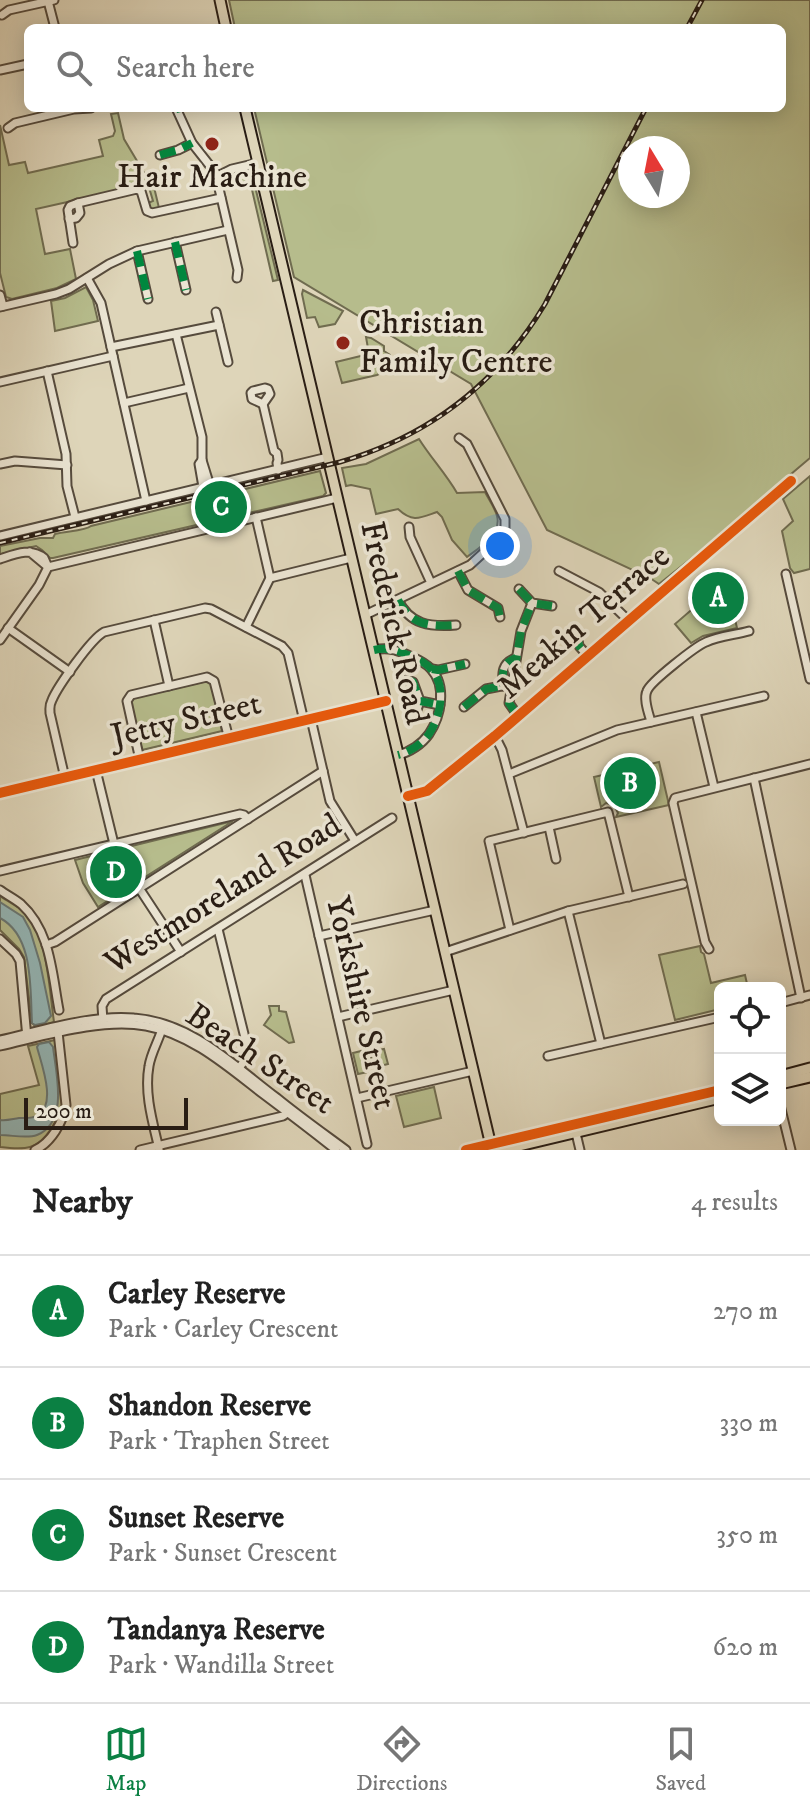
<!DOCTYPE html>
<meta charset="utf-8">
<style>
:root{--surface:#fff;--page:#f6f6f6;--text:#222;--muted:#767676;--line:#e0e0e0;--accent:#0b8043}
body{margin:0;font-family:"IM FELL DW Pica",serif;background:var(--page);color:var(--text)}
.controls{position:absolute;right:24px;bottom:24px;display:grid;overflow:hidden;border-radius:12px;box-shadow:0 4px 20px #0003}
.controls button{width:72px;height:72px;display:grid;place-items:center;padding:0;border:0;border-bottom:2px solid var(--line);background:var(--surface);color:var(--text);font:40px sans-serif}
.compass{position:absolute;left:618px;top:136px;width:72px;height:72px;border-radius:50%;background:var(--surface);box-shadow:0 4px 20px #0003;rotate:350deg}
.scale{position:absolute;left:24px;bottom:20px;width:164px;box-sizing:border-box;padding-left:8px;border:4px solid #291d14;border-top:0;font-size:22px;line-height:28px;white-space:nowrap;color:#291d14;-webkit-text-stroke:6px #eae4d2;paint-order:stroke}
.you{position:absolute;left:500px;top:546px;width:28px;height:28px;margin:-20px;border:6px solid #fff;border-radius:50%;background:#1a73e8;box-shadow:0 0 0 12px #1a73e833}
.badge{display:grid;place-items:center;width:52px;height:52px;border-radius:50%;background:var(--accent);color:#fff;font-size:26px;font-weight:700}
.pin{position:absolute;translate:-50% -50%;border:4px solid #fff;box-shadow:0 2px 8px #0006}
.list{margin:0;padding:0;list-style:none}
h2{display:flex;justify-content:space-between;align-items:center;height:104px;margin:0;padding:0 32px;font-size:34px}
h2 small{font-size:26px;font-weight:400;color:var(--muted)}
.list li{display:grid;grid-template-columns:52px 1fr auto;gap:24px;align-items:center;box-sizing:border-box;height:112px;padding:0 32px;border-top:2px solid var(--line)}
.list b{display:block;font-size:30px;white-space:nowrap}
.list p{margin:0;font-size:26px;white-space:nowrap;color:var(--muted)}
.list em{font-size:26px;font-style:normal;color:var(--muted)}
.icon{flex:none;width:44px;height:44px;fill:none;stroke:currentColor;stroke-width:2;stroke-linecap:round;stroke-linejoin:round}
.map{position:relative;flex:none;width:810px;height:1150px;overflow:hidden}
.search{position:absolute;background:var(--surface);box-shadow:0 4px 20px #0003;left:24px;right:24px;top:24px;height:88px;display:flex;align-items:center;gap:20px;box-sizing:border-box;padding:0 28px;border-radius:12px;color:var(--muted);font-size:30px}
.sheet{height:552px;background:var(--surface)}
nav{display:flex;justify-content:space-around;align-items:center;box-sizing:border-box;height:112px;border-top:2px solid var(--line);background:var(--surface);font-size:22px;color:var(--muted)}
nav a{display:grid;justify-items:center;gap:4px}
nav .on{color:var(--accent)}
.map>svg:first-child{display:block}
</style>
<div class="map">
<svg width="810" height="1150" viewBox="0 0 810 1150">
<rect width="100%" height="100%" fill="#ded5b9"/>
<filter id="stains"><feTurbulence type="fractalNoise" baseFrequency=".0025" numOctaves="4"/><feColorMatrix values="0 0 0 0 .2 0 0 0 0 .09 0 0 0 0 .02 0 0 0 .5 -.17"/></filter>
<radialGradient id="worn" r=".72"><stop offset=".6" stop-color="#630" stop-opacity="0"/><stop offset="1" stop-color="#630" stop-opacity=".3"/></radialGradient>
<g fill="#b6bc8c" stroke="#706c50" stroke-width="2" fill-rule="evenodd">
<path d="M229 0H810V458L693 557 659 584 650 578 547 530 471 384 294 277 254 108H782V28H235ZM630 148H678V196H630Z"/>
<polygon points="118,113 124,139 149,181 149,184 153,183 159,208 151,210 149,209 148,203 153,201 148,184 36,209 45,254 70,249 76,279 57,288 12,299 6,297 0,273 0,125 9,165 25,162 28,173 103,156 99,140 113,136 115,131 111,114"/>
<path d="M251 170 278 280 273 281 250 181 225 185C229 173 240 173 251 170Z"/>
<polygon points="86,287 93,300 98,321 55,331 51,301 65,298"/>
<polygon points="303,290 343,311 335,324 319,327 315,317 307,318 302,294"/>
<polygon points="366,337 371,338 384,346 384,351 390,355 392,361 391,364 391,368 377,375 342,383 336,362 369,354"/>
<path d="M419 439C431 458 446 474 457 493L485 492C489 500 495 508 497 516 502 534 479 548 467 557L452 540 442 517 437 512C420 518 413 523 398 509L376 514 370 489 351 485 346 486 342 468 366 464Z"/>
<path d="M320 471 326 493 323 496 53 558H50L42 550 36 546 0 554V546L40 538H53L55 534C65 531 85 531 91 526Z"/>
<polygon points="810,476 810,569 794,573 790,568 782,531 793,521 783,499"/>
<polygon points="726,580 737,628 703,636 691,643 675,624"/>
<polygon points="207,681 211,683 222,731 142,750 131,702 134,698"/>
<polygon points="659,762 669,805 616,817 618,813 614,805 606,803 601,807 594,777"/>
<polygon points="233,821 98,907 83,883 75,860"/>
<path d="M0 896C10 903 24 909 31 918 47 941 50 994 54 1022L36 1027 32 1023 24 957 19 949 0 930Z"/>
<polygon points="700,946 701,952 704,954 711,983 745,975 748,988 720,988 720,1009 675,1020 659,955"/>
<polygon points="269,1006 279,1006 279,1011 286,1012 294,1042 289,1043 264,1025 271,1015"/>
<path d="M55 1040 62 1105C60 1114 56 1121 51 1129 37 1150 26 1150 0 1147V1094L39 1085 28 1046Z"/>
<polygon points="377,1047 378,1050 384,1049 388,1064 380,1066 377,1056 365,1059 368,1072 358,1074 353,1053"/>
<polygon points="434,1087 441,1118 404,1127 396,1096"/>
</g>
<g fill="#95b7b7" stroke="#6a7976" stroke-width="2">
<path d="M0 902 23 917 30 930 40 963 51 1016 45 1023 35 1025 32 1023C30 989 34 936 0 918Z"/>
<path d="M49 1042 53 1047C56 1073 69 1122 37 1135 27 1139 12 1135 0 1135V1120C7 1121 12 1119 19 1118 26 1118 32 1119 38 1115 57 1104 41 1063 37 1047L39 1044Z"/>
</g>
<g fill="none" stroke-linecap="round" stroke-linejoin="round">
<g stroke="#564b3d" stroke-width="11">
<g id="minor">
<polyline points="48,1 55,28"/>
<polyline points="2,15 9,10 54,0"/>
<polyline points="0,70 28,64"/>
<polyline points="176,108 192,143 218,176"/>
<polyline points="8,128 15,123 74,109 91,108"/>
<polyline points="160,155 178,150 192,143"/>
<polyline points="69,219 76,218 80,213 78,203"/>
<polyline points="175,242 186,290"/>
<polyline points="73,243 68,210 70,206 78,203 137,189 141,191 147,211 152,213 221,198"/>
<polyline points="137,251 148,299"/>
<polyline points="87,278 101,303 146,501"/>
<polyline points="237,278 238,270 217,180 218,176 232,169 258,163"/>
<polyline points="0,295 3,306"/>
<polyline points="0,307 56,294 69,289 109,264 137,251 228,230"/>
<polyline points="216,312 228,362"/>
<polyline points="176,334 202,437 202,460 199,464 203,487"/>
<polyline points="111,347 219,325"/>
<polyline points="47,371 66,454 67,486 75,517"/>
<polyline points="0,382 113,356"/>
<polygon points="265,388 268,389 270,394 263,404 252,399 251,393 253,391"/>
<polyline points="124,403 189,388"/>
<polyline points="263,404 274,451 277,453 278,460 277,463 278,470"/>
<polyline points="202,460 210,486"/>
<polyline points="0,464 15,461 67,465"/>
<polyline points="409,527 410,537 431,583"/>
<polyline points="0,536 328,457"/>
<path d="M0 559C15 554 31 547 44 558L48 567 30 552"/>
<polyline points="458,571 468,590 498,608 500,617"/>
<polyline points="559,571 599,592 629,621"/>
<polyline points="786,574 810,679"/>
<polyline points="270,578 351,558"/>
<polyline points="519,589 532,603 552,606"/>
<path d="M398 600C410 625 430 627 456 625"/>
<polyline points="365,615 470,565 495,542 505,529 505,519 467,444 459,438"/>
<polyline points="154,620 169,686"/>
<polyline points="246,627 270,578 256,517"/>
<polyline points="8,628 70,672"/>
<polyline points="577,633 579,646 587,655"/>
<polyline points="0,640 39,585 48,567 337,498"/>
<path d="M374 650C388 647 397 650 410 656 417 659 426 663 431 669 447 686 441 716 429 734 422 744 410 752 398 755"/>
<polyline points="432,669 438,670 465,664"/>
<polyline points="407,680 413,682 420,701 440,705"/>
<path d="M503 686C502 672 502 663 516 658"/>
<polyline points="464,707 486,689 512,684"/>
<polyline points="696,712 714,787"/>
<polyline points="416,713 420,701"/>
<polyline points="518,716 509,703 521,631 532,603"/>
<polyline points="311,719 330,801 355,841"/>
<path d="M651 722C649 714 643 699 647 691 650 682 696 646 706 642 719 636 735 635 749 631"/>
<polyline points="495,736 502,750 524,833"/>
<polyline points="140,760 127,701 131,695 207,677 214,681 229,739"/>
<polyline points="96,770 114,844"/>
<polyline points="509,774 617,730 764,696"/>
<path d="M65 778 50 713C50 707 49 706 52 700 58 686 91 639 104 632L205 608 211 609 282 646 288 653 304 721"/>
<polyline points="754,778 801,998"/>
<polyline points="0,793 386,701"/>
<polyline points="408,796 427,791 495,736 791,481"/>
<polyline points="549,827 556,859"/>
<polyline points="0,871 240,814 244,815 248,819"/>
<polyline points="305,875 367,1144"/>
<polyline points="139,888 181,952"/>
<path d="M0 890C7 895 15 899 21 904 51 931 52 974 59 1010"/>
<polyline points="568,911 601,1044"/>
<polyline points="218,929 248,1050 247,1057 237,1071"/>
<polyline points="510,930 489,841 608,812 629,897"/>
<polyline points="319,936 435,910"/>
<polyline points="0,939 16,954 20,961 27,1038"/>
<polyline points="46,945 55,942 323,771"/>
<polyline points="709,949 705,942 673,803 675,798 810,764"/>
<polyline points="445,952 568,911 683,884"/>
<polyline points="780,1003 810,995"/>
<polyline points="338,1017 454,990"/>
<polyline points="103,1021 102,1006 106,999 392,818"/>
<path d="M0 1040C40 1031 93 1014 134 1018 191 1022 233 1065 277 1098 299 1116 323 1133 346 1150"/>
<path d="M0 1046C44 1036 101 1018 146 1026 191 1034 228 1067 263 1094 287 1112 312 1131 336 1150"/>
<polyline points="548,1056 720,1017"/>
<polyline points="357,1098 473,1071"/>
<polyline points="780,1105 791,1150"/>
<polyline points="575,1129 580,1150"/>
<path d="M159 1149C153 1123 144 1094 149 1066 151 1053 158 1042 162 1029"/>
<path d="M35 1150C51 1143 63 1122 66 1105L58 1032"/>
<polyline points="140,1150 283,1116 290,1111"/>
</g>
</g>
<g stroke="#291d14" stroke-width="13">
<g id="major">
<polyline points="220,0 226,28"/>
<polyline points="245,108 492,1150"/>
<polyline points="780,1076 810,1068"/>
<polyline points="780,1084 810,1077"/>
<polyline points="466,1150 720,1090"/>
<polyline points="502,1150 720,1098"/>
</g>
</g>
<use href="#minor" stroke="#eae4d2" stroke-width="7"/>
<use href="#major" stroke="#ded5b9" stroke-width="9"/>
<g stroke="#291d14" stroke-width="5">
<g id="rail">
<polyline points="687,28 702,0"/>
<path d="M0 543 340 462C430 436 497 384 545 304L646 108"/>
</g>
</g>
<use href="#rail" stroke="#eae4d2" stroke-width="2" stroke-dasharray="6" stroke-linecap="butt"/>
<g stroke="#00873e" stroke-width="8" stroke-dasharray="16 8" stroke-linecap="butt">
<polyline points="176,109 180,108"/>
<polyline points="160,155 178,150 192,143"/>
<polyline points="175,242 186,290"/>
<polyline points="137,251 148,299"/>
<polyline points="458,571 468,590 498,608 500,617"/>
<polyline points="519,589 532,603 552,606"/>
<path d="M398 600C410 625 430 627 456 625"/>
<polyline points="577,633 579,646 587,655"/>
<path d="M374 650C388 647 397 650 410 656 417 659 426 663 431 669 447 686 441 716 429 734 422 744 410 752 398 755"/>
<polyline points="432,669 438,670 465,664"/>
<polyline points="407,680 413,682 420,701 440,705"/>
<path d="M503 686C502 672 502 663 516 658"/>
<polyline points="464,707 486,689 512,684"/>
<polyline points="518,716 509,703 521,631 532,603"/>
</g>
<g stroke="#eae4d2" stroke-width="15">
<g id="cycleway">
<polyline points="0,793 386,701"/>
<polyline points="408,796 427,791 495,736 791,481"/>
<polyline points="466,1150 720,1090"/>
</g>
</g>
<use href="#cycleway" stroke="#e8590c" stroke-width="10"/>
</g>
<g fill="#8f2418" stroke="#eae4d2" stroke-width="3">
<circle cx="212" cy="144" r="8"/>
<circle cx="343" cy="343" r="8"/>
</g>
<g text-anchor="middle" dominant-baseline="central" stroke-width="7" stroke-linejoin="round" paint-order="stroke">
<g font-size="34" fill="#291d14" stroke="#eae4d2">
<text x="212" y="177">Hair Machine</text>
<text x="359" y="323" text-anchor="start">Christian<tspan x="359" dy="39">Family Centre</tspan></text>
</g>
<g font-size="34" fill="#291d14" stroke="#eae4d2">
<text transform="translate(584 622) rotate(-41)">Meakin Terrace</text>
<text transform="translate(394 623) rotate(77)">Frederick Road</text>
<text transform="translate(186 720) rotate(-13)">Jetty Street</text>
<text transform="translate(223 894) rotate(-32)">Westmoreland Road</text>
<text transform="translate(361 1003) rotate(77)">Yorkshire Street</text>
<text transform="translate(260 1059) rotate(34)">Beach Street</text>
</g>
</g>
<rect width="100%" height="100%" filter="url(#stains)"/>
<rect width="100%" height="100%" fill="url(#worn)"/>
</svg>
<div class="controls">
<button><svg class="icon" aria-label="locate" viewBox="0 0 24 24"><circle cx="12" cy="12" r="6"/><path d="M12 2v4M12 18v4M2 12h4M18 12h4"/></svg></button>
<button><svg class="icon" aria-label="layers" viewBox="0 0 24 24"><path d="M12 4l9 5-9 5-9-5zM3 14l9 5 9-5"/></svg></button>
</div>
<svg class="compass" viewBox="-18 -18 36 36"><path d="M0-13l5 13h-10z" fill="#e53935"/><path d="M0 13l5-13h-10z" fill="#767676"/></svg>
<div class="scale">200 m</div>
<div class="you"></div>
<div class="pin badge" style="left:718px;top:598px">A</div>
<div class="pin badge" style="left:630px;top:783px">B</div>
<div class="pin badge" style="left:221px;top:507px">C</div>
<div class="pin badge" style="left:116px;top:872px">D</div>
<div class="search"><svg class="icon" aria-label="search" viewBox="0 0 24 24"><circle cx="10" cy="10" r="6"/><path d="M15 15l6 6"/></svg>Search here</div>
</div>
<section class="sheet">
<h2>Nearby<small>4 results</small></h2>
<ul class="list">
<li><span class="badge">A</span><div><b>Carley Reserve</b><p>Park · Carley Crescent</p></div><em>270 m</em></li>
<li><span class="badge">B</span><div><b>Shandon Reserve</b><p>Park · Traphen Street</p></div><em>330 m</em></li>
<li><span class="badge">C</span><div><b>Sunset Reserve</b><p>Park · Sunset Crescent</p></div><em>350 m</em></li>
<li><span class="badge">D</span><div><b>Tandanya Reserve</b><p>Park · Wandilla Street</p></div><em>620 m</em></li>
</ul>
</section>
<nav>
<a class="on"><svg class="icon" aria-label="map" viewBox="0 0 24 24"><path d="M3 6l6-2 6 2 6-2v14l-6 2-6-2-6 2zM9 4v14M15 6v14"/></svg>Map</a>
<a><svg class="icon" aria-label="directions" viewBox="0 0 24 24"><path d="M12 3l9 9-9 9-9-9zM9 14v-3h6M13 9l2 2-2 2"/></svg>Directions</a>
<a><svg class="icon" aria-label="saved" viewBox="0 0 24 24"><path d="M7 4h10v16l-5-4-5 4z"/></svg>Saved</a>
</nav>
